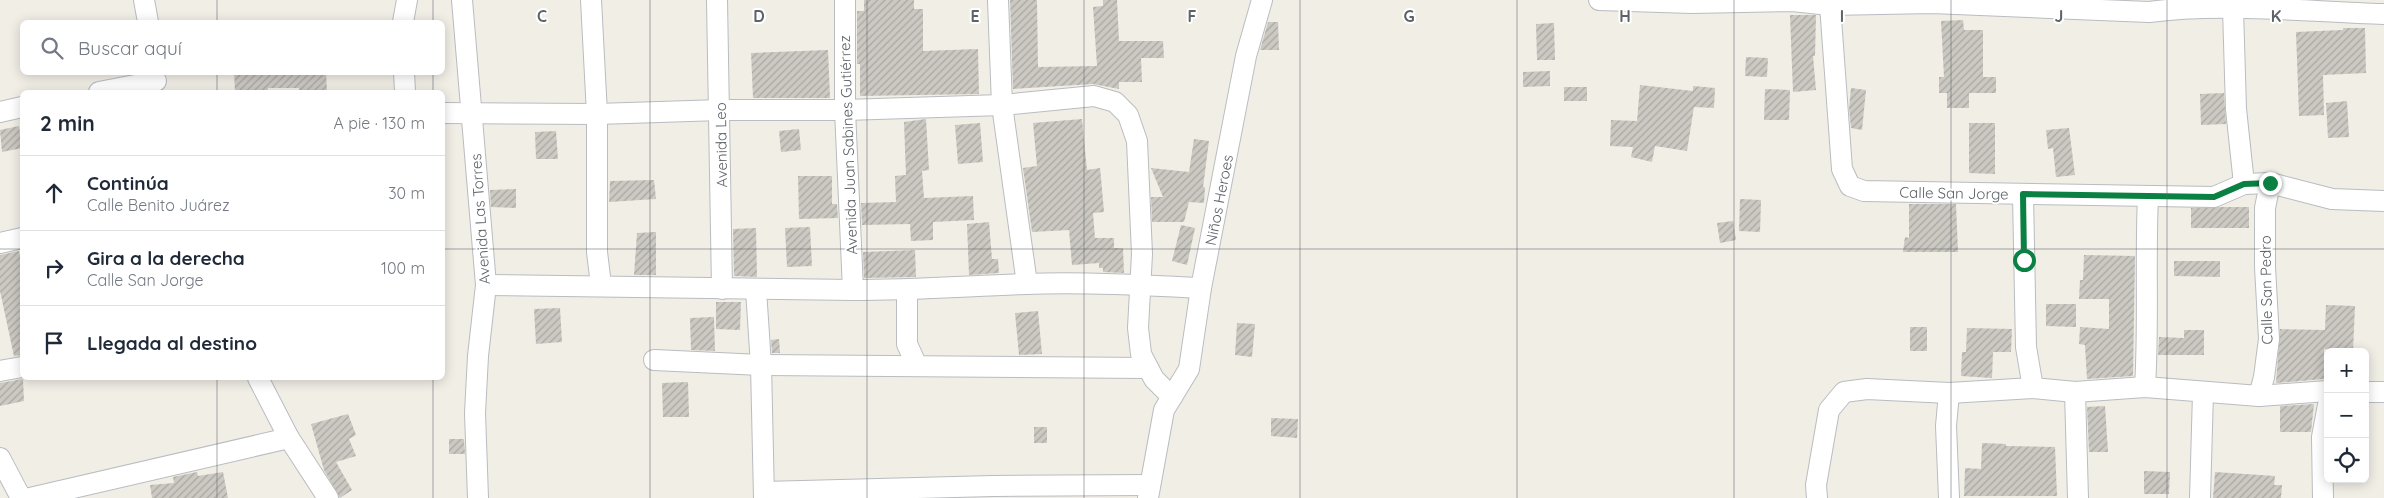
<!DOCTYPE html>
<html lang="es">
<meta charset="utf-8">
<style>
:root{--surface:#fff;--page:#f6f6f7;--text:#1f2937;--muted:#747a83;--line:#e0e1e3}
body{margin:0;font-family:Quicksand,sans-serif;background:var(--page);color:var(--text)}
.controls{position:absolute;right:15px;bottom:15px;display:grid;overflow:hidden;border-radius:8px;box-shadow:0 2px 12px #0003}
.controls button{width:45px;height:45px;display:grid;place-items:center;padding:0;border:0;border-bottom:1px solid var(--line);background:var(--surface);color:var(--text);font:25px sans-serif}
.stop{position:absolute;width:15px;height:15px;margin:-11px;border:4px solid #0b8043;border-radius:50%;background:#fff}
.stop.end{background:#0b8043;border-color:#fff;box-shadow:0 1px 5px #0008}
.list{margin:0;padding:0;list-style:none}
h2{display:flex;justify-content:space-between;align-items:center;height:65px;margin:0;padding:0 20px;font-size:21px}
h2 small{font-size:16px;font-weight:400;color:var(--muted)}
.list li{display:grid;grid-template-columns:32px 1fr auto;gap:15px;align-items:center;box-sizing:border-box;height:75px;padding:0 20px;border-top:1px solid var(--line)}
.list b{display:block;font-size:19px;white-space:nowrap}
.list p{margin:0;font-size:16px;white-space:nowrap;color:var(--muted)}
.list em{font-size:16px;font-style:normal;color:var(--muted)}
.icon{flex:none;width:28px;height:28px;fill:none;stroke:currentColor;stroke-width:2;stroke-linecap:round;stroke-linejoin:round}
.map{position:relative;flex:none;width:2384px;height:498px;overflow:hidden}
.search{position:absolute;background:var(--surface);box-shadow:0 2px 12px #0003;left:20px;top:20px;width:425px;height:55px;display:flex;align-items:center;gap:12px;box-sizing:border-box;padding:0 18px;border-radius:8px;color:var(--muted);font-size:19px}
.panel{position:absolute;background:var(--surface);box-shadow:0 2px 12px #0003;left:20px;top:90px;width:425px;height:290px;border-radius:8px}
.map>svg:first-child{display:block}
</style>
<div class="map">
<svg width="2384" height="498" viewBox="0 0 2384 498">
<defs>
<pattern id="building-hatch" width="6" height="6" patternUnits="userSpaceOnUse" patternTransform="scale(1.25)"><rect width="6" height="6" fill="#ccc9c3"/><path d="M-1 1l2-2M0 6l6-6M5 7l2-2" fill="none" stroke="#a9a7a2"/></pattern>
</defs>
<rect width="100%" height="100%" fill="#f1eee6"/>
<g fill="url(#building-hatch)">
<polygon points="864,0 914,0 914,9 923,9 923,51 978,49 979,94 860,96 860,64 857,64 857,11 864,11"/>
<polygon points="1010,0 1037,0 1038,67 1097,66 1093,7 1103,6 1103,0 1117,0 1119,41 1163,41 1164,58 1141,58 1142,82 1119,82 1119,89 1093,84 1013,89"/>
<polygon points="1790,15 1816,15 1815,56 1813,56 1816,90 1793,92"/>
<polygon points="1963,20 1964,30 1983,30 1983,77 1996,77 1996,93 1969,93 1969,108 1947,108 1947,93 1939,93 1939,77 1944,77 1941,21"/>
<polygon points="1268,22 1278,22 1279,50 1260,50"/>
<polygon points="1554,23 1555,60 1537,60 1536,24"/>
<polygon points="2343,28 2365,28 2366,73 2323,75 2324,115 2299,116 2296,32 2343,30"/>
<polygon points="828,50 830,98 753,98 751,53"/>
<polygon points="1746,57 1768,58 1767,77 1745,76"/>
<polygon points="1550,71 1550,86 1523,87 1523,72"/>
<polygon points="234,72 326,72 327,92 299,92 299,88 268,88 268,92 235,92"/>
<polygon points="1640,85 1693,91 1693,86 1715,88 1714,108 1694,107 1687,151 1655,146 1652,162 1631,157 1633,147 1610,146 1611,120 1637,121"/>
<rect x="1564" y="87" width="23" height="14"/>
<polygon points="1851,88 1866,90 1862,130 1851,128 1849,108"/>
<polygon points="1765,89 1790,90 1789,120 1764,120"/>
<polygon points="2224,93 2226,124 2201,125 2200,94"/>
<polygon points="2347,101 2349,137 2328,138 2326,103"/>
<polygon points="926,119 929,170 922,171 924,198 973,196 974,220 933,222 933,240 911,241 910,224 862,225 861,203 896,202 895,176 906,175 904,122"/>
<polygon points="1082,119 1087,170 1100,168 1101,178 1104,212 1093,213 1095,238 1114,238 1114,248 1123,248 1124,273 1103,272 1103,268 1099,268 1099,263 1072,265 1069,230 1032,232 1023,168 1037,166 1033,123"/>
<polygon points="980,123 983,162 958,164 955,125"/>
<polygon points="1969,123 1995,123 1995,174 1969,173"/>
<polygon points="19,126 22,148 2,152 0,130"/>
<polygon points="2069,128 2075,175 2056,177 2053,148 2048,149 2046,130"/>
<polygon points="799,129 801,150 781,152 779,131"/>
<polygon points="556,131 558,159 536,159 535,132"/>
<polygon points="1194,139 1209,141 1203,187 1205,187 1204,203 1189,202 1184,222 1152,222 1151,197 1163,197 1151,168 1189,172"/>
<polygon points="798,176 832,176 832,204 837,204 838,218 799,219"/>
<polygon points="654,180 656,199 609,202 610,181"/>
<polygon points="516,189 516,208 491,207 490,190"/>
<polygon points="1740,199 1761,200 1760,232 1739,231"/>
<polygon points="1909,204 1956,204 1958,252 1903,252 1905,237 1909,238"/>
<polygon points="2221,207 2249,207 2249,228 2191,228 2191,208"/>
<polygon points="1733,221 1736,240 1720,243 1717,223"/>
<polygon points="989,222 992,259 998,259 999,273 969,275 967,224"/>
<polygon points="1181,225 1195,228 1187,265 1172,261"/>
<polygon points="810,227 812,266 787,267 785,228"/>
<polygon points="756,228 757,277 734,276 733,229"/>
<polygon points="656,232 656,275 634,275 637,233"/>
<polygon points="915,250 916,277 864,278 863,252"/>
<polygon points="19,251 22,265 22,355 14,356 0,291 0,255"/>
<polygon points="2084,255 2135,256 2133,376 2087,379 2085,345 2079,344 2080,327 2109,329 2109,299 2079,299 2080,280 2083,280"/>
<polygon points="2174,261 2220,261 2220,277 2174,276"/>
<polygon points="716,302 741,302 740,330 716,329"/>
<polygon points="2046,304 2076,304 2076,327 2046,326"/>
<polygon points="2326,305 2355,306 2353,351 2324,349 2324,379 2276,383 2280,329 2325,330"/>
<polygon points="560,308 562,342 536,344 534,309"/>
<polygon points="1038,311 1042,354 1019,355 1015,313"/>
<polygon points="714,317 715,351 691,350 690,318"/>
<polygon points="1237,323 1255,324 1252,357 1235,355"/>
<rect x="1910" y="327" width="17" height="24"/>
<polygon points="1967,328 2012,329 2011,352 1993,352 1992,378 1961,376 1962,352 1966,352"/>
<polygon points="2184,330 2204,330 2204,355 2158,355 2159,337 2184,338"/>
<polygon points="779,339 780,353 772,353 771,340"/>
<polygon points="23,379 24,401 0,406 0,383"/>
<polygon points="688,382 689,417 663,417 662,383"/>
<polygon points="2314,404 2311,432 2280,432 2280,406"/>
<polygon points="2105,406 2108,452 2089,452 2087,407"/>
<polygon points="348,414 356,435 349,439 356,456 336,462 352,490 340,498 324,470 311,424"/>
<polygon points="1271,418 1298,419 1297,438 1271,436"/>
<rect x="1034" y="427" width="13" height="16"/>
<polygon points="449,439 464,439 465,454 449,454"/>
<polygon points="1982,443 2006,444 2006,446 2055,447 2057,496 1964,496 1965,468 1981,469"/>
<polygon points="2144,471 2170,472 2169,494 2144,494"/>
<polygon points="197,472 198,476 223,472 228,498 152,498 150,485 174,483 173,477"/>
<polygon points="2215,472 2275,476 2274,485 2282,485 2281,498 2213,498"/>
</g>
<g fill="none" stroke-linecap="round" stroke-linejoin="round">
<g stroke="#b9bcc1" stroke-width="22">
<g id="street">
<polyline points="144,0 148,22"/>
<polyline points="462,0 486,285 478,356 475,413 478,498"/>
<polyline points="591,0 597,114 597,252 601,285"/>
<polyline points="717,0 722,289"/>
<polyline points="845,0 845,110 853,290"/>
<polyline points="998,0 1002,105 1027,284"/>
<path d="M1599 0 1692 3 1792 1 1830 5 1932 3 2149 12C2222 2 2310 12 2384 14"/>
<polyline points="1830,5 1842,169 1850,186 1864,191 2214,197 2244,184 2270,183 2332,199 2384,201"/>
<polyline points="2233,9 2236,109 2244,184"/>
<polyline points="403,22 407,0"/>
<polyline points="404,72 405,92"/>
<polyline points="99,92 156,81"/>
<polyline points="0,112 22,107"/>
<polyline points="442,113 597,114 721,110 845,110 1002,105 1094,96 1115,102 1128,115 1137,141 1142,254 1138,328 1141,354 1154,379 1172,397"/>
<polyline points="2023,195 2026,347 2033,388"/>
<polyline points="0,243 22,238"/>
<path d="M486 285 853 290C911 290 968 286 1025 284 1084 282 1143 285 1201 288"/>
<polyline points="756,290 761,365 764,498"/>
<polyline points="907,290 907,344 917,366"/>
<polyline points="654,360 761,365 1148,368"/>
<polyline points="0,371 22,367"/>
<polyline points="258,378 289,438 328,498"/>
<path d="M2145 387C2149 323 2145 260 2148 197"/>
<polyline points="2075,392 2078,498"/>
<polyline points="2365,392 2384,392"/>
<polyline points="1949,393 1946,426 1949,498"/>
<polyline points="2259,396 2264,377 2269,339 2265,267 2265,208 2270,183"/>
<polyline points="0,458 21,498"/>
<polyline points="764,492 993,486 1150,485"/>
<polyline points="30,498 289,438"/>
<polyline points="1148,498 1164,410 1189,369 1201,288 1246,56 1262,0"/>
<polyline points="1817,498 1816,485 1829,410 1844,392 1867,389 1949,393 2033,388 2075,392 2145,387 2259,396 2328,391"/>
<polyline points="2200,498 2203,393"/>
<polyline points="2323,498 2322,437 2328,405"/>
</g>
</g>
<use href="#street" stroke="#fff" stroke-width="20"/>
</g>
<g fill="none" stroke-linecap="round" stroke-linejoin="round">
<polyline stroke="#0b8043" stroke-width="6" points="2024,260 2023,194 2214,197 2244,184 2270,183"/>
</g>
<path fill="none" stroke="#5d6368" stroke-width="1" stroke-opacity="0.55" d="M217 0V22M433 0V22M650 0V498M867 0V498M1084 0V498M1300 0V498M1517 0V498M1734 0V498M1951 0V498M2167 0V498M217 72V92M433 72V92M0 249H22M442 249H2384M217 378V498M433 378V498"/>
<g text-anchor="middle" dominant-baseline="central" stroke-width="4" stroke-linejoin="round" paint-order="stroke">
<g font-size="15" fill="#5d6368" stroke="#fff">
<text transform="translate(721 145) rotate(-91)">Avenida Leo</text>
<text transform="translate(848 145) rotate(-92)">Avenida Juan Sabines Gutiérrez</text>
<text transform="translate(1954 193) rotate(1)">Calle San Jorge</text>
<text transform="translate(1219 200) rotate(-79)">Niños Heroes</text>
<text transform="translate(480 219) rotate(-94)">Avenida Las Torres</text>
<text transform="translate(2266 290) rotate(-91)">Calle San Pedro</text>
</g>
</g>
<g font-size="16" text-anchor="middle" font-weight="bold" fill="#5d6368" stroke="#fff" stroke-width="4" stroke-linejoin="round" paint-order="stroke">
<text x="542" y="22">C</text>
<text x="759" y="22">D</text>
<text x="975" y="22">E</text>
<text x="1192" y="22">F</text>
<text x="1409" y="22">G</text>
<text x="1625" y="22">H</text>
<text x="1842" y="22">I</text>
<text x="2059" y="22">J</text>
<text x="2276" y="22">K</text>
</g>
</svg>
<div class="controls">
<button>+</button>
<button>−</button>
<button><svg class="icon" aria-label="locate" viewBox="0 0 24 24"><circle cx="12" cy="12" r="6"/><path d="M12 2v4M12 18v4M2 12h4M18 12h4"/></svg></button>
</div>
<div class="stop" style="left:2024px;top:260px"></div>
<div class="stop end" style="left:2270px;top:183px"></div>
<div class="search"><svg class="icon" aria-label="search" viewBox="0 0 24 24"><circle cx="10" cy="10" r="6"/><path d="M15 15l6 6"/></svg>Buscar aquí</div>
<section class="panel">
<h2>2 min<small>A pie · 130 m</small></h2>
<ul class="list">
<li><svg class="icon" aria-label="ahead" viewBox="0 0 24 24"><path d="M12 20V5M6 11l6-6 6 6"/></svg><div><b>Continúa</b><p>Calle Benito Juárez</p></div><em>30 m</em></li>
<li><svg class="icon" aria-label="right" viewBox="0 0 24 24"><path d="M7 20v-9h11M14 6l5 5-5 5"/></svg><div><b>Gira a la derecha</b><p>Calle San Jorge</p></div><em>100 m</em></li>
<li><svg class="icon" aria-label="arrive" viewBox="0 0 24 24"><path d="M6 21V4h12l-3 4 3 4H6"/></svg><div><b>Llegada al destino</b></div></li>
</ul>
</section>
</div>
